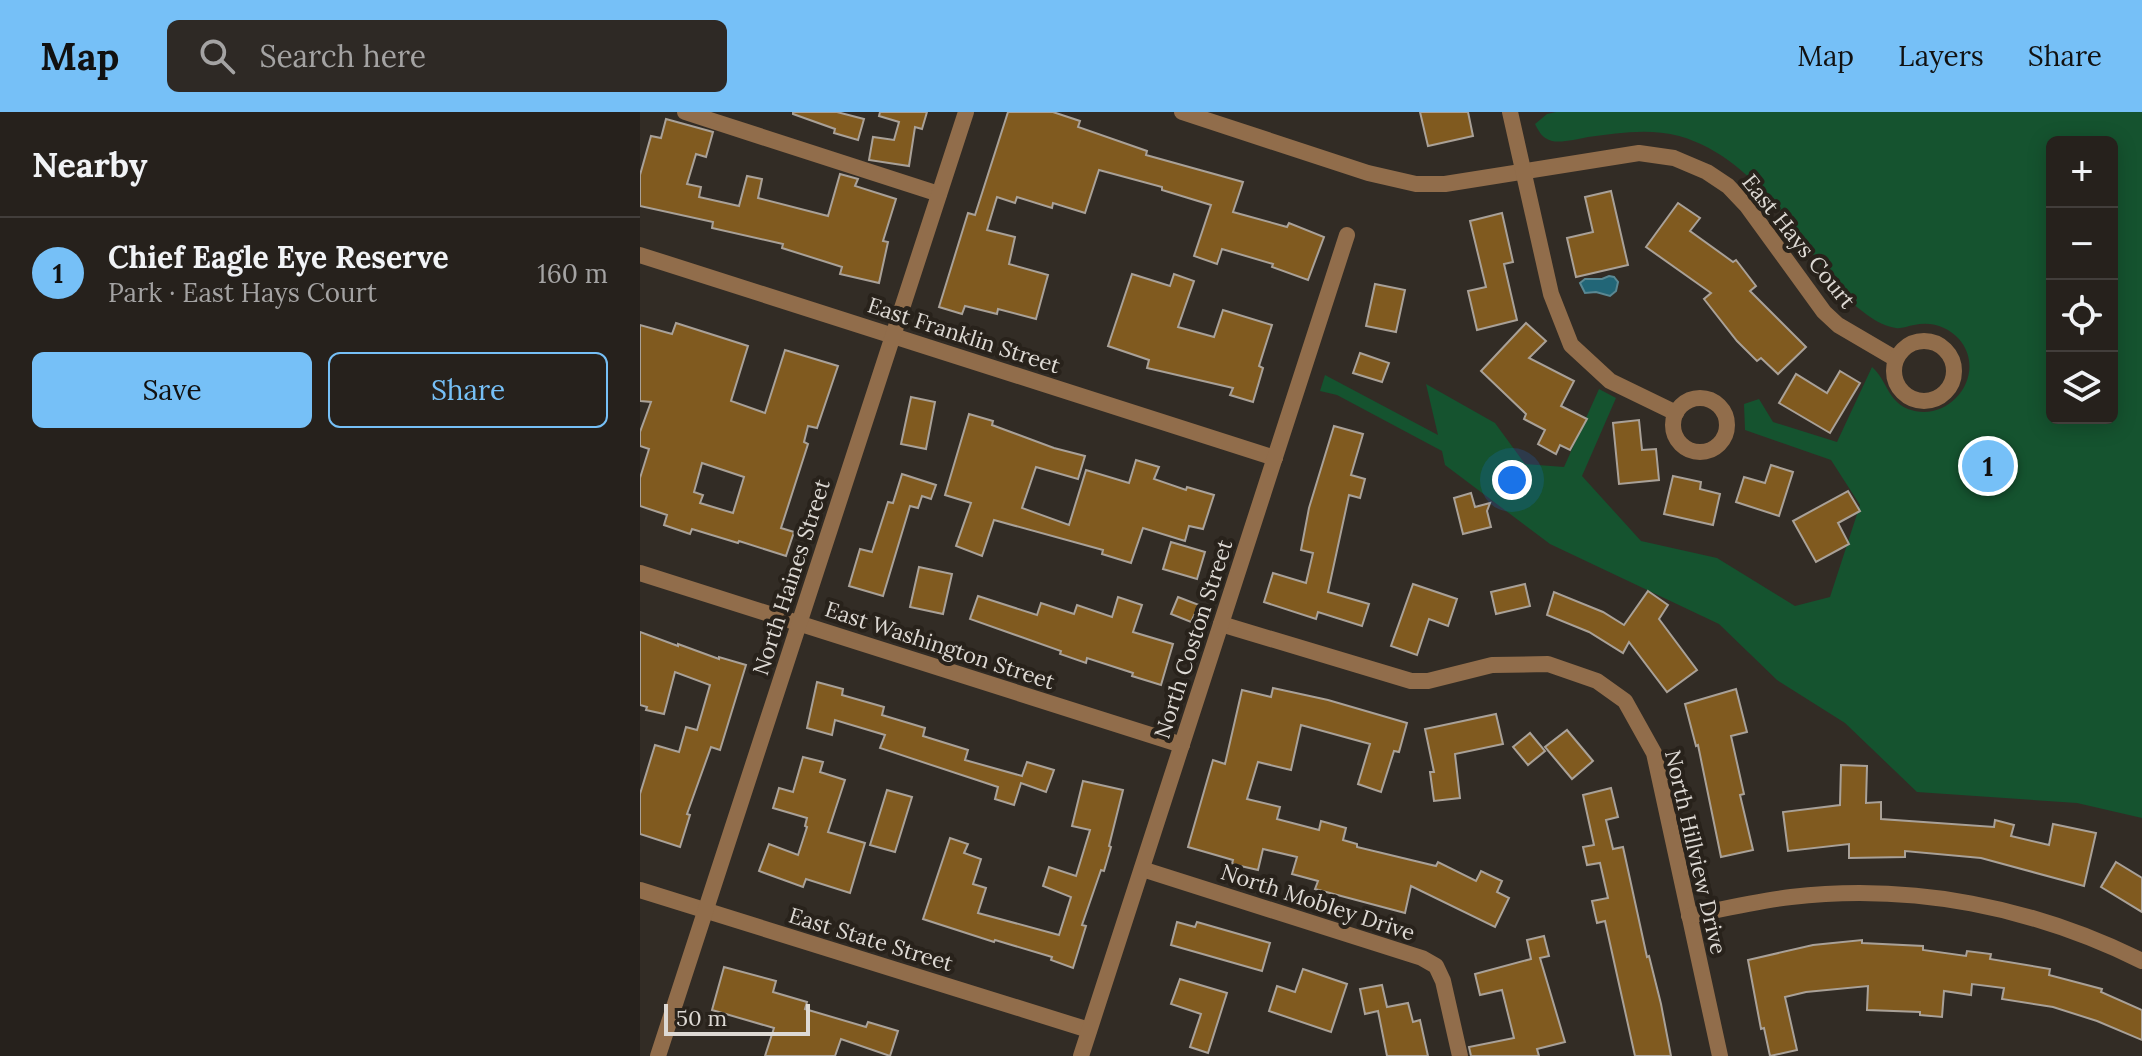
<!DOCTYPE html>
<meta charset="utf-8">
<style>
:root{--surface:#26211c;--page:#2e2925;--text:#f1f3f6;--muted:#a4a3a3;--line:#423e3b;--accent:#76c0f7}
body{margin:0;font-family:Lora,serif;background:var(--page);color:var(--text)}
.controls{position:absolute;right:24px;top:24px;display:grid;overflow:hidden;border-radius:12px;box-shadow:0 4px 20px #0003}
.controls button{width:72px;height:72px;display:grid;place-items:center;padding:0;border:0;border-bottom:2px solid var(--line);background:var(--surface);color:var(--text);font:40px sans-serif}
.scale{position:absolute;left:24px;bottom:20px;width:146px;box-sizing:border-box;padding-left:8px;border:4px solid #ddd9d4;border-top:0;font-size:22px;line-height:28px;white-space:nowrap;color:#ddd9d4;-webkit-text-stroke:6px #28221b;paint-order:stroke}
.you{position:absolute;left:872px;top:368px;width:28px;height:28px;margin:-20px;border:6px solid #fff;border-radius:50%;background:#1a73e8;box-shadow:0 0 0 12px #1a73e833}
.badge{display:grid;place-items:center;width:52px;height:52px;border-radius:50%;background:var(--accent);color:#111;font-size:26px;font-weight:700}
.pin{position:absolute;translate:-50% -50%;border:4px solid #fff;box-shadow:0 2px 8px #0006}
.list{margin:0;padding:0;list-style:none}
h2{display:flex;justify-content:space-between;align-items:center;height:104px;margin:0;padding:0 32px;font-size:34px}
h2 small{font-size:26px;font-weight:400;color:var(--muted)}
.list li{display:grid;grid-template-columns:52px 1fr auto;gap:24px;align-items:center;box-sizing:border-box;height:112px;padding:0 32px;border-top:2px solid var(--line)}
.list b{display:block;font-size:30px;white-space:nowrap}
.list p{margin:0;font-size:26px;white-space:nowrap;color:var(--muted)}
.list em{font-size:26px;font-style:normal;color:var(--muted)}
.actions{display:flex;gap:16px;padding:24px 32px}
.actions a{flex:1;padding:18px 0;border:2px solid var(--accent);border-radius:12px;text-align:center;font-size:28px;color:var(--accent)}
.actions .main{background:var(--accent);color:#111}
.icon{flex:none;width:44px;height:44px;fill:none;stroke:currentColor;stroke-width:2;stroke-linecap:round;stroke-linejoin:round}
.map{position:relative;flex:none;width:1502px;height:944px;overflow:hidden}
header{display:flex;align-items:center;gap:48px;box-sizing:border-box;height:112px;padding:0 40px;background:var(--accent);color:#111}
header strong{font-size:38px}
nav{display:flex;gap:44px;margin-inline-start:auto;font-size:28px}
.search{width:560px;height:72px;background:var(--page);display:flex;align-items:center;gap:20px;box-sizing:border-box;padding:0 28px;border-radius:12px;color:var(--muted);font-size:30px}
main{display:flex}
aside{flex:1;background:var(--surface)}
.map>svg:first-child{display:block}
</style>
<header>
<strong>Map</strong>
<div class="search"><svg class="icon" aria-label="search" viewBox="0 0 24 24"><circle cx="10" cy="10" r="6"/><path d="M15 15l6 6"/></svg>Search here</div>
<nav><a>Map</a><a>Layers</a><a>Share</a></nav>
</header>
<main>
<aside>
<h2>Nearby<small></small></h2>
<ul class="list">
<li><span class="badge">1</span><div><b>Chief Eagle Eye Reserve</b><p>Park · East Hays Court</p></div><em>160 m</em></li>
</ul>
<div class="actions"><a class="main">Save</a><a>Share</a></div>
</aside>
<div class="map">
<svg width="1502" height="944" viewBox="0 0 1502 944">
<rect width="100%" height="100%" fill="#322c25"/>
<path fill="#15532f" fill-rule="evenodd" d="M916 0H1502V706L1437 691 1277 680 1205 611 1137 568 1079 512 910 432 805 353 802 339 697 283 680 279 685 263 798 323 786 272 855 311 885 352 924 355 959 277 976 286 942 364 1001 429 1077 446 1155 494 1190 485 1220 393 1191 348 1105 318 1104 292 1119 287 1133 310 1197 330 1232 255C1247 268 1247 288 1268 297 1309 313 1349 262 1319 227 1307 214 1291 209 1274 213 1268 214 1261 217 1256 216 1236 213 1218 196 1203 183 1158 125 1114 45 1039 24 1009 16 978 21 948 25 937 27 922 31 912 29 902 26 899 20 895 12L907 2ZM1412 30H1472V306H1412Z"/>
<polygon fill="#267" stroke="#5a8893" stroke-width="2" points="969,164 974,165 978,170 976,179 970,184 956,180 945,181 940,171 945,167 962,167"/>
<g fill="#805a1f" stroke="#a9a198" stroke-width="2" fill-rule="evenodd">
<polygon points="153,0 197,0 224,7 218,28 194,21 195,17 153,2"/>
<polygon points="240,0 287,0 282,17 275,15 269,54 229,48 233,25 254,28 259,10 239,4"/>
<polygon points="368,0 413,0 440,9 438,15 507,39 506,43 603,70 593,100 647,115 649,111 684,125 668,168 632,155 633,152 582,137 577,152 554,144 571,93 522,78 522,75 459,58 445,101 413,91 412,96 377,85 375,91 357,85 347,118 375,125 369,152 408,163 396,207 358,197 357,202 325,194 322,202 299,195 328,101 335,103"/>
<polygon points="780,0 828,0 833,24 788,34"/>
<polygon points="26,7 73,20 66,45 56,42 47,72 61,75 59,85 99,94 107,64 122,67 118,86 188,104 200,62 218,67 215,74 256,87 243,129 248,130 239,171 200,162 202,155 142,136 143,132 72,116 73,110 0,94 0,63 11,24 21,26"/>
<polygon points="971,79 988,153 936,165 927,126 953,120 945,85"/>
<polygon points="1038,91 1060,106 1050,119 1093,150 1096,148 1116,174 1110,179 1166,235 1138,262 1121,246 1117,249 1097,229 1064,187 1071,181 1006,135"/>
<polygon points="862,101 873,150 864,152 877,208 837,218 828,179 846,175 830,109"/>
<polygon points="492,162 530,174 534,162 554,169 538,215 574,225 583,198 632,213 619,254 623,256 613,290 590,283 593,276 507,256 509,248 468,234"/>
<polygon points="735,172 765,178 756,220 726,214"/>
<path d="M36 211 108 234 91 289 125 301 145 238 198 254 177 316 168 314 164 330 168 332 141 416 154 420 146 444 99 429 98 431 52 417 50 422 24 413 27 403 0 394V366L9 337 0 334V320L11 290 0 289V213L32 222ZM62 351 104 365 93 401 60 391 63 383 54 380Z"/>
<polygon points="886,211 906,229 889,246 934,269 921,294 947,307 930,338 920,333 916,342 898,332 905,318 884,307 886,302 841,259"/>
<polygon points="720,241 749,251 742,270 713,261"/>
<polygon points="1200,259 1220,271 1190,321 1139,291 1156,262 1187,281"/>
<polygon points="271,285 295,290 286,337 261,332"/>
<polygon points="329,302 353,309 352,313 414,336 445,344 438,367 396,355 382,396 429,413 446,358 489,371 496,348 519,355 514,367 546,378 547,375 574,383 563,417 549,414 545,429 503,416 491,451 462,442 463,438 354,408 342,444 316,434 331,391 305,383"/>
<polygon points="999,308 1002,338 1016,337 1019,368 979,372 973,311"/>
<polygon points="694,314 723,322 711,363 725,367 720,386 709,383 688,480 729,492 722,514 678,500 676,507 624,490 633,461 666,471 673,441 661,438 669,396"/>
<polygon points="1131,353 1153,360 1139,404 1096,390 1104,365 1125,371"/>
<polygon points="262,362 296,373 291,387 282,384 278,396 270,394 243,484 209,474 220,437 232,440 248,390 253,391"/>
<polygon points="1033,364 1061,370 1060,377 1080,382 1073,413 1024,402"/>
<polygon points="1208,379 1220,399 1198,411 1209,432 1176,450 1153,409"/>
<polygon points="831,381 835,395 850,391 847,399 851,415 823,422 814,386"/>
<polygon points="531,430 565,440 557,467 523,457"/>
<polygon points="279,455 312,462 303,502 270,495"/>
<polygon points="773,472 817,487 808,514 789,507 777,543 751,534"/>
<polygon points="885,472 890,494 856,502 851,480"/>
<polygon points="1008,479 1028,493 1019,507 1057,558 1027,580 989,530 983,541 949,520 907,503 914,480 963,500 984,513"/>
<polygon points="338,484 397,503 401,491 434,502 437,493 472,505 478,485 502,493 493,520 533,532 521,573 492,564 493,561 447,546 446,551 420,542 421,539 330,507"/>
<polygon points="538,485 559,493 551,510 531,502"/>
<polygon points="0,520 38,534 38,532 79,547 79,545 106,553 80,638 71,635 47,702 50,703 40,735 0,722 0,682 15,633 39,640 46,615 57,618 70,573 35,560 24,602 6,598 7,595 0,593"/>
<polygon points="177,570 203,577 202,583 244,595 242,603 285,616 283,624 328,638 325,648 382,664 387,650 414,658 406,680 381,671 374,693 355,687 358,675 240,636 245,623 195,608 192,623 167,616"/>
<polygon points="633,576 688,588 767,611 759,640 754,639 741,680 718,672 730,632 661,613 651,658 618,650 607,687 640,695 637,707 679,718 681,709 706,716 703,728 717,732 717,735 796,754 798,750 836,769 841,759 862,769 857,780 869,786 855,815 771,774 765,801 675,777 678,769 652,762 657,745 623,737 618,758 592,752 593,748 548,735 573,648 585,652 602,578 631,585"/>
<polygon points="1096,577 1107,620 1091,624 1104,682 1100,683 1113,738 1081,745 1058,633 1056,634 1045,592"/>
<polygon points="856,602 863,632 815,642 820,686 794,689 790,660 794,660 785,617"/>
<polygon points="927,618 953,649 932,667 905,635"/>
<polygon points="890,621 905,639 888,653 873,635"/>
<polygon points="163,645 183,650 180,660 205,668 188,720 225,731 210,781 166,767 163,775 119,759 129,732 158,743 167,715 165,714 167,706 133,696 139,676 153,680"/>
<polygon points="1201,653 1227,654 1226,691 1241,690 1241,707 1354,715 1355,708 1374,713 1371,724 1409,733 1413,712 1456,721 1444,774 1341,746 1265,739 1265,745 1209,746 1209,732 1148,739 1143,700 1200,693"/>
<polygon points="443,669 483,678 469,734 471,735 464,759 461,758 442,813 446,814 433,856 411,848 412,845 355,828 354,830 283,807 310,726 328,732 324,741 341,747 333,772 346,776 338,801 419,823 431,785 403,774 409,755 436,764 450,718 432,714"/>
<polygon points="971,676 978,705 966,708 973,737 983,735 1007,845 1009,844 1021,892 1031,944 995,944 965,809 957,811 952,789 968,786 960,751 947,753 943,735 954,733 943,683"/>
<polygon points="247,678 272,685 255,740 230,733"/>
<polygon points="1476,750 1502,766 1502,800 1461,775"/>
<polygon points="537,810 555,815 557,810 630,831 622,859 531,833"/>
<polygon points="904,824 909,844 900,846 925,930 897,937 899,944 831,944 829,935 874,926 862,878 840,883 835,862 891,847 887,828"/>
<polygon points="1222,828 1222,831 1283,834 1283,838 1326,844 1327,839 1351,842 1350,847 1410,857 1409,863 1462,877 1461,880 1502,898 1502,928 1457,909 1413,895 1362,887 1364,876 1332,872 1331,883 1304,879 1302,905 1280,903 1280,900 1227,898 1228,874 1166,880 1145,885 1157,938 1130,944 1124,916 1121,917 1108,848 1173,833"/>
<polygon points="84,855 136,869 133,880 167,890 165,897 226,915 228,910 258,919 250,944 201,927 195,944 125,944 134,916 72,898"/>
<polygon points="663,857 707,872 691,920 629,899 637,874 655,880"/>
<polygon points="540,867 587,881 568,941 550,935 561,902 531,892"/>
<polygon points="742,873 747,895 768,891 773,910 780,908 788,944 747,944 738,899 725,902 720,877"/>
</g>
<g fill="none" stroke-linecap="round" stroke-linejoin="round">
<g stroke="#916d4b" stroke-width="16">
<polyline points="45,0 299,82"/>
<polyline points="542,0 728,61 776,72 805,72 999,41 1034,46 1067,60 1088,74 1107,94 1184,200 1198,213 1256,247"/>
<polyline points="870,0 911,182 931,233 970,269 1036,301"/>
<polyline points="0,143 635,346"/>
<circle cx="1284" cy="259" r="30"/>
<circle cx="1060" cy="313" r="27"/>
<polyline points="0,461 542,633"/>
<polyline points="581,512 771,569 788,569 852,553 908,552 957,569 985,589 1014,641 1080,944"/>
<polyline points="502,757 782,846 796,854 803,869 820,944"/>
<polyline points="0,778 449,918"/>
<path d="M1049 804C1083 797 1117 789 1151 785 1273 771 1393 795 1502 849"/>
<polyline points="18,944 326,0"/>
<polyline points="441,944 707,123"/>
</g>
</g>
<g text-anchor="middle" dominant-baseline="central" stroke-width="8" stroke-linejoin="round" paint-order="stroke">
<g font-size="22" fill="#ddd9d4" stroke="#28221b">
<text transform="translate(1159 129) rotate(51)">East Hays Court</text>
<text transform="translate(324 223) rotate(18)">East Franklin Street</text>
<text transform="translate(151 465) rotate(-72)">North Haines Street</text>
<text transform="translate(553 527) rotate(-72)">North Coston Street</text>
<text transform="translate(300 533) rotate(18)">East Washington Street</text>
<text transform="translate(1056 740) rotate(77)">North Hillview Drive</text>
<text transform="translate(678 790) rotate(18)">North Mobley Drive</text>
<text transform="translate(231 827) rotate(17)">East State Street</text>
</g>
</g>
</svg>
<div class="controls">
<button>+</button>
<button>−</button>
<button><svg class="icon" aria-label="locate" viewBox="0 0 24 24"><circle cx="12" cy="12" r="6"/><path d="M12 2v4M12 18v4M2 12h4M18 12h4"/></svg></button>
<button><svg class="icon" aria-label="layers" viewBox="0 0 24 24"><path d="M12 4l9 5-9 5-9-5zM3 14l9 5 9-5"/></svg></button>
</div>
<div class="scale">50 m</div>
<div class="you"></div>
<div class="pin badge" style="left:1348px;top:354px">1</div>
</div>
</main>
